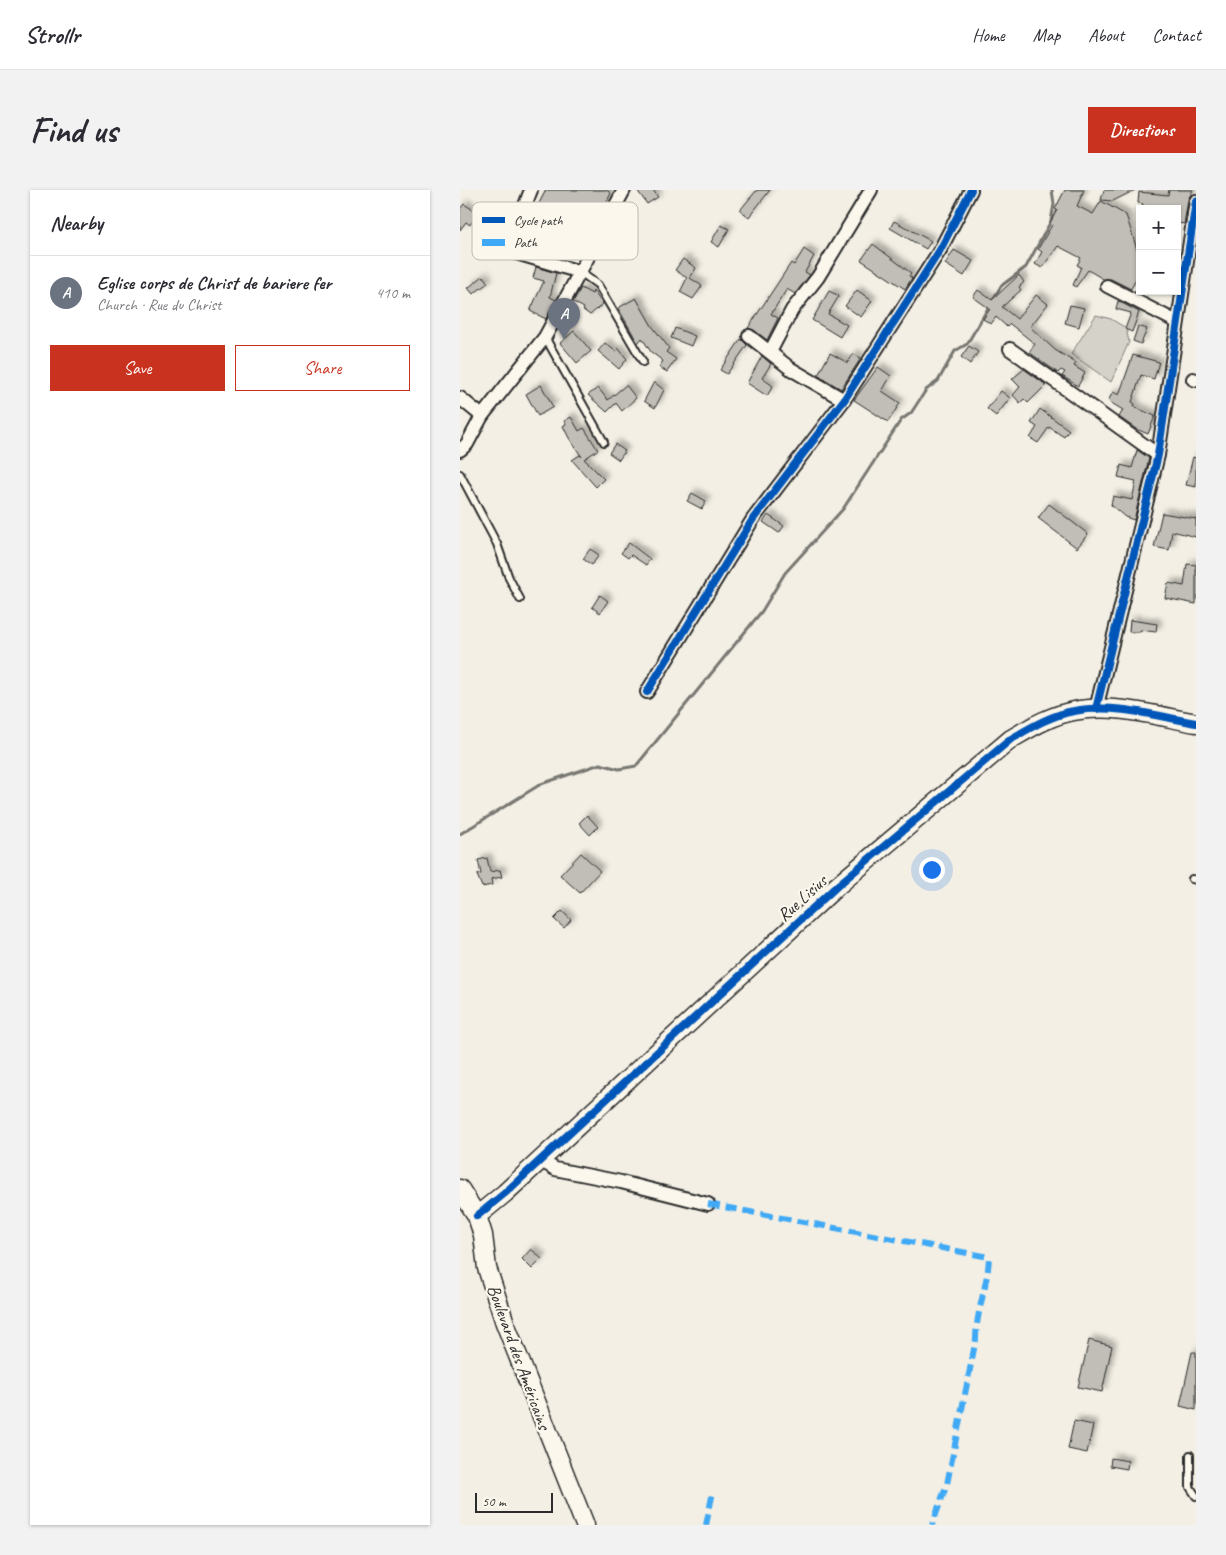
<!DOCTYPE html>
<meta charset="utf-8">
<style>
:root{--surface:#fff;--page:#f2f2f3;--text:#2b2b33;--muted:#7c7c81;--line:#e1e1e2;--accent:#c8321e}
body{margin:0;font-family:Caveat,sans-serif;background:var(--page);color:var(--text)}
.controls{position:absolute;right:15px;top:15px;display:grid;overflow:hidden;border-radius:0px;box-shadow:0 1px 4px #0004}
.controls button{width:45px;height:45px;display:grid;place-items:center;padding:0;border:0;border-bottom:1px solid var(--line);background:var(--surface);color:var(--text);font:25px sans-serif}
.scale{position:absolute;left:15px;bottom:12px;width:78px;box-sizing:border-box;padding-left:5px;border:2px solid #2b2b2b;border-top:0;font-size:14px;line-height:18px;white-space:nowrap;color:#2b2b2b;-webkit-text-stroke:4px #fbf7ec;paint-order:stroke}
.you{position:absolute;left:471px;top:679px;width:18px;height:18px;margin:-12px;border:4px solid #fff;border-radius:50%;background:#1a73e8;box-shadow:0 0 0 8px #1a73e833}
.badge{display:grid;place-items:center;width:32px;height:32px;border-radius:50%;background:var(--accent);color:#fff;font-size:16px;font-weight:700}
.pin{position:absolute;translate:-50% -41px;filter:drop-shadow(0 1px 2px #0008)}
.pin::after{content:'';position:absolute;top:26px;width:18px;height:15px;background:inherit;clip-path:polygon(0 0,100% 0,50% 100%)}
.list{margin:0;padding:0;list-style:none}
h2{display:flex;justify-content:space-between;align-items:center;height:65px;margin:0;padding:0 20px;font-size:21px}
h2 small{font-size:16px;font-weight:400;color:var(--muted)}
.list li{display:grid;grid-template-columns:32px 1fr auto;gap:15px;align-items:center;box-sizing:border-box;height:75px;padding:0 20px;border-top:1px solid var(--line)}
.list b{display:block;font-size:19px;white-space:nowrap}
.list p{margin:0;font-size:16px;white-space:nowrap;color:var(--muted)}
.list em{font-size:16px;font-style:normal;color:var(--muted)}
.actions{display:flex;gap:10px;padding:15px 20px}
.actions a{flex:1;padding:11px 0;border:1px solid var(--accent);border-radius:0px;text-align:center;font-size:18px;color:var(--accent)}
.actions .main{background:var(--accent);color:#fff}
.map{position:relative;flex:none;width:736px;height:1335px;overflow:hidden;border-radius:0px}
header{display:flex;align-items:center;gap:30px;box-sizing:border-box;height:70px;padding:0 25px;background:var(--surface);border-bottom:1px solid var(--line)}
header strong{font-size:24px}
nav{display:flex;gap:28px;margin-inline-start:auto;font-size:18px}
.intro{display:flex;align-items:center;justify-content:space-between;box-sizing:border-box;height:120px;padding:0 30px}
h1{margin:0;font-size:35px}
.button{padding:12px 22px;border-radius:0px;background:var(--accent);color:#fff;font-size:18px;font-weight:700}
main{display:flex;gap:30px;padding:0 30px}
aside{flex:1;background:var(--surface);border-radius:0px;box-shadow:0 1px 4px #0004}
.map>svg:first-child{display:block}
</style>
<header>
<strong>Strollr</strong>
<nav><a>Home</a><a>Map</a><a>About</a><a>Contact</a></nav>
</header>
<div class="intro"><h1>Find us</h1><a class="button">Directions</a></div>
<main>
<aside>
<h2>Nearby<small></small></h2>
<ul class="list">
<li><span class="badge" style="background:#6b7280">A</span><div><b>Eglise corps de Christ de bariere fer</b><p>Church · Rue du Christ</p></div><em>410 m</em></li>
</ul>
<div class="actions"><a class="main">Save</a><a>Share</a></div>
</aside>
<div class="map">
<svg width="736" height="1335" viewBox="0 0 736 1335">
<defs>
<filter id="shadow"><feDropShadow dx="4.5" dy="-4.5" stdDeviation="2.5" flood-color="#0004"/></filter>
</defs>
<rect width="100%" height="100%" fill="#f3efe4"/>
<filter id="ink" filterUnits="userSpaceOnUse"><feTurbulence type="fractalNoise" baseFrequency=".02" numOctaves="2"/><feDisplacementMap in="SourceGraphic" scale="10" xChannelSelector="R" yChannelSelector="G"/><feConvolveMatrix kernelMatrix="1 2 1 2 8 2 1 2 1" color-interpolation-filters="sRGB"/></filter>
<g filter="url(#ink)">
<polygon fill="#d5d2c9" stroke="#807e7a" points="636,125 651,129 666,138 669,152 651,192 611,164"/>
<g fill="none" stroke-linecap="round" stroke-linejoin="round">
<polyline stroke="#787772" stroke-width="3" points="0,644 81,594 140,574 159,579 176,576 302,421 325,383 383,319 441,230 451,223 466,200 478,191 495,161 507,154 541,96 566,77 591,31 594,14 592,0"/>
</g>
<g fill="#c0beb6" stroke="#2b2b2b" filter="url(#shadow)">
<polygon points="86,0 146,0 151,3 136,35 124,28 114,44 76,19"/>
<polygon points="177,0 193,0 198,7 187,14"/>
<polygon points="297,0 310,0 289,27 280,20"/>
<polygon points="605,0 624,0 617,16 633,24 641,11 666,25 680,69 680,91 676,89 671,99 651,89 643,89 628,80 616,97 613,95 621,77 617,75 621,68 598,56 582,78 575,74 582,62 578,59 592,35 590,33 597,20 595,19"/>
<polygon points="644,0 675,0 653,11 641,10"/>
<polygon points="709,0 733,0 728,10 724,34 717,33 717,19 682,19 683,14 678,13 679,2 708,5"/>
<polygon points="4,14 18,23 10,35 6,32 0,40 0,19"/>
<polygon points="434,31 471,51 466,59 430,38"/>
<polygon points="261,35 269,39 259,57 251,52"/>
<polygon points="413,54 451,83 449,86 452,88 445,99 401,70"/>
<polygon points="344,59 354,66 345,82 350,85 335,104 327,99 311,124 318,128 307,150 294,140 288,138 331,73 334,75"/>
<polygon points="494,60 513,71 504,86 485,74"/>
<polygon points="223,69 236,78 230,88 242,96 233,109 220,102 227,88 215,80"/>
<polygon points="76,77 96,83 90,107 96,110 86,129 70,121 84,91 73,88"/>
<polygon points="559,85 564,92 559,97 561,100 542,117 557,129 576,105 588,114 570,137 595,160 616,173 614,176 625,183 618,196 602,186 605,182 601,180 598,183 569,162 575,154 550,134 547,137 536,127 531,134 523,129 530,119 513,107 518,100 532,110"/>
<polygon points="23,86 28,93 13,104 8,98"/>
<polygon points="121,98 132,104 133,101 143,114 130,125 123,120 124,118 113,112"/>
<polygon points="397,100 412,111 401,127 385,116"/>
<polygon points="369,101 379,106 368,124 387,135 380,147 352,130"/>
<polygon points="176,108 192,136 209,158 206,162 216,169 207,182 199,177 203,171 191,162 182,148 178,153 158,118"/>
<polygon points="658,111 679,122 672,142 665,139 671,123 656,119"/>
<polygon points="610,115 624,118 619,137 605,133"/>
<polygon points="678,136 687,139 681,154 673,151"/>
<polygon points="215,138 235,146 231,156 211,148"/>
<polygon points="114,141 131,161 117,173 100,153"/>
<polygon points="281,149 287,155 267,184 260,180"/>
<polygon points="145,153 155,161 158,158 167,169 159,179 138,161"/>
<polygon points="509,156 518,162 510,174 501,167"/>
<polygon points="370,163 388,173 393,164 401,168 381,199 358,185"/>
<polygon points="673,165 699,172 694,189 681,185 672,212 675,214 674,217 695,226 688,244 676,239 659,227 663,220 648,211 653,202 659,205"/>
<polygon points="302,166 311,174 302,188 313,196 307,206 287,193"/>
<polygon points="418,177 431,186 422,201 440,213 428,232 394,210"/>
<polygon points="564,179 586,195 568,213 564,209 560,213 553,205 560,197 552,189"/>
<polygon points="194,192 204,200 195,218 184,211"/>
<polygon points="81,195 93,217 78,226 66,204"/>
<polygon points="166,195 176,208 162,221 156,213 147,222 128,205 138,198 148,210"/>
<polygon points="541,201 550,208 536,226 527,219"/>
<polygon points="580,219 609,240 604,247 589,237 578,253 570,248 577,237 571,233"/>
<polygon points="111,227 119,241 124,238 138,260 124,269 144,289 136,297 112,270 120,265 122,267 109,248 103,236 106,234 104,231"/>
<polygon points="155,254 165,261 159,270 149,263"/>
<polygon points="677,260 689,268 674,330 665,327 651,315 653,306 672,310 676,291 658,287 661,275 672,278"/>
<polygon points="733,267 736,268 736,297 726,295"/>
<polygon points="232,303 246,311 242,319 227,311"/>
<polygon points="589,314 628,344 617,358 578,328"/>
<polygon points="702,323 736,329 736,347 712,341 709,360 694,357"/>
<polygon points="308,325 324,336 319,343 303,332"/>
<polygon points="169,353 190,369 186,375 171,365 168,368 161,363"/>
<polygon points="130,359 139,365 132,375 123,369"/>
<polygon points="727,374 736,375 736,414 705,408 708,393 724,396"/>
<polygon points="140,405 148,411 140,423 132,417"/>
<polygon points="670,430 697,434 696,442 680,440 680,442 669,442"/>
<polygon points="127,625 138,637 130,645 119,633"/>
<polygon points="121,663 140,681 120,703 100,685"/>
<polygon points="27,668 30,682 40,680 42,687 31,689 32,695 22,697 17,685 21,684 18,670"/>
<polygon points="102,721 111,730 104,738 94,729"/>
<polygon points="71,1059 82,1069 72,1079 62,1069"/>
<polygon points="629,1150 652,1156 642,1202 618,1197"/>
<polygon points="732,1162 736,1162 736,1220 720,1216"/>
<polygon points="614,1231 633,1235 627,1263 608,1259"/>
<polygon points="651,1268 668,1271 667,1279 650,1276"/>
</g>
<g fill="none" stroke-linecap="round" stroke-linejoin="round">
<g stroke="#2b2b2b" stroke-width="10">
<g id="lane">
<polyline points="120,82 138,95 183,172"/>
<polyline points="85,147 144,252"/>
<polyline points="0,284 37,354 49,388 60,409"/>
<polyline points="732,689 736,690"/>
<polyline points="730,1265 730,1297 736,1306"/>
</g>
</g>
<g stroke="#2b2b2b" stroke-width="16">
<g id="street">
<polyline points="71,0 51,51 53,62 120,82"/>
<polyline points="647,96 717,132"/>
<polyline points="289,146 331,179 384,210"/>
<polyline points="550,159 698,265"/>
<polyline points="310,162 332,120 358,87 411,0"/>
<polyline points="733,189 736,190"/>
<polyline points="0,208 22,226"/>
<polyline points="0,260 7,254 22,226 85,147 164,0"/>
<polyline points="187,502 293,329 384,210 480,60 511,0"/>
<polyline points="636,519 698,265 736,11"/>
<polyline points="80,970 95,979 161,992 248,1014"/>
</g>
</g>
<g stroke="#2b2b2b" stroke-width="21">
<g id="secondary">
<polyline points="0,999 17,1026 23,1045 27,1078 45,1133 125,1335"/>
<path d="M17 1026 45 1003 377 696 551 549C570 538 591 525 614 521 653 513 697 526 736 533"/>
</g>
</g>
<use href="#lane" stroke="#fbf7ec" stroke-width="6"/>
<use href="#street" stroke="#fbf7ec" stroke-width="12"/>
<use href="#secondary" stroke="#fbf7ec" stroke-width="18"/>
<g stroke="#3fa9f5" stroke-width="6" stroke-dasharray="12 6" stroke-linecap="butt">
<path d="M248 1014 529 1067C528 1095 516 1121 516 1149L487 1294 472 1335"/>
<polyline points="246,1335 253,1302"/>
</g>
<g stroke="#fbf7ec" stroke-width="11">
<g id="cycleway">
<polyline points="187,502 293,329 384,210 480,60 511,0"/>
<polyline points="636,519 698,265 736,11"/>
<path d="M17 1026 45 1003 377 696 551 549C570 538 591 525 614 521 653 513 697 526 736 533"/>
</g>
</g>
<use href="#cycleway" stroke="#0057b8" stroke-width="8"/>
</g>
</g>
<g text-anchor="middle" dominant-baseline="central" stroke-width="4.5" stroke-linejoin="round" paint-order="stroke">
<g font-size="18" fill="#2b2b2b" stroke="#fbf7ec">
<text transform="translate(342 708) rotate(-42)">Rue Lisius</text>
<text transform="translate(59 1167) rotate(70)">Boulevard des Américains</text>
</g>
</g>
<rect x="12" y="12" width="166" height="58" rx="8" fill="#fbf7ec" stroke="#bdbab2" stroke-width="1"/>
<rect x="22" y="27" width="23" height="6" fill="#0057b8"/>
<rect x="22" y="49" width="23" height="7" fill="#3fa9f5"/>
<g font-size="14" fill="#2b2b2b">
<text x="54" y="35">Cycle path</text>
<text x="54" y="57">Path</text>
</g>
</svg>
<div class="controls">
<button>+</button>
<button>−</button>
</div>
<div class="scale">50 m</div>
<div class="you"></div>
<div class="pin badge" style="left:104px;top:149px;background:#6b7280">A</div>
</div>
</main>
